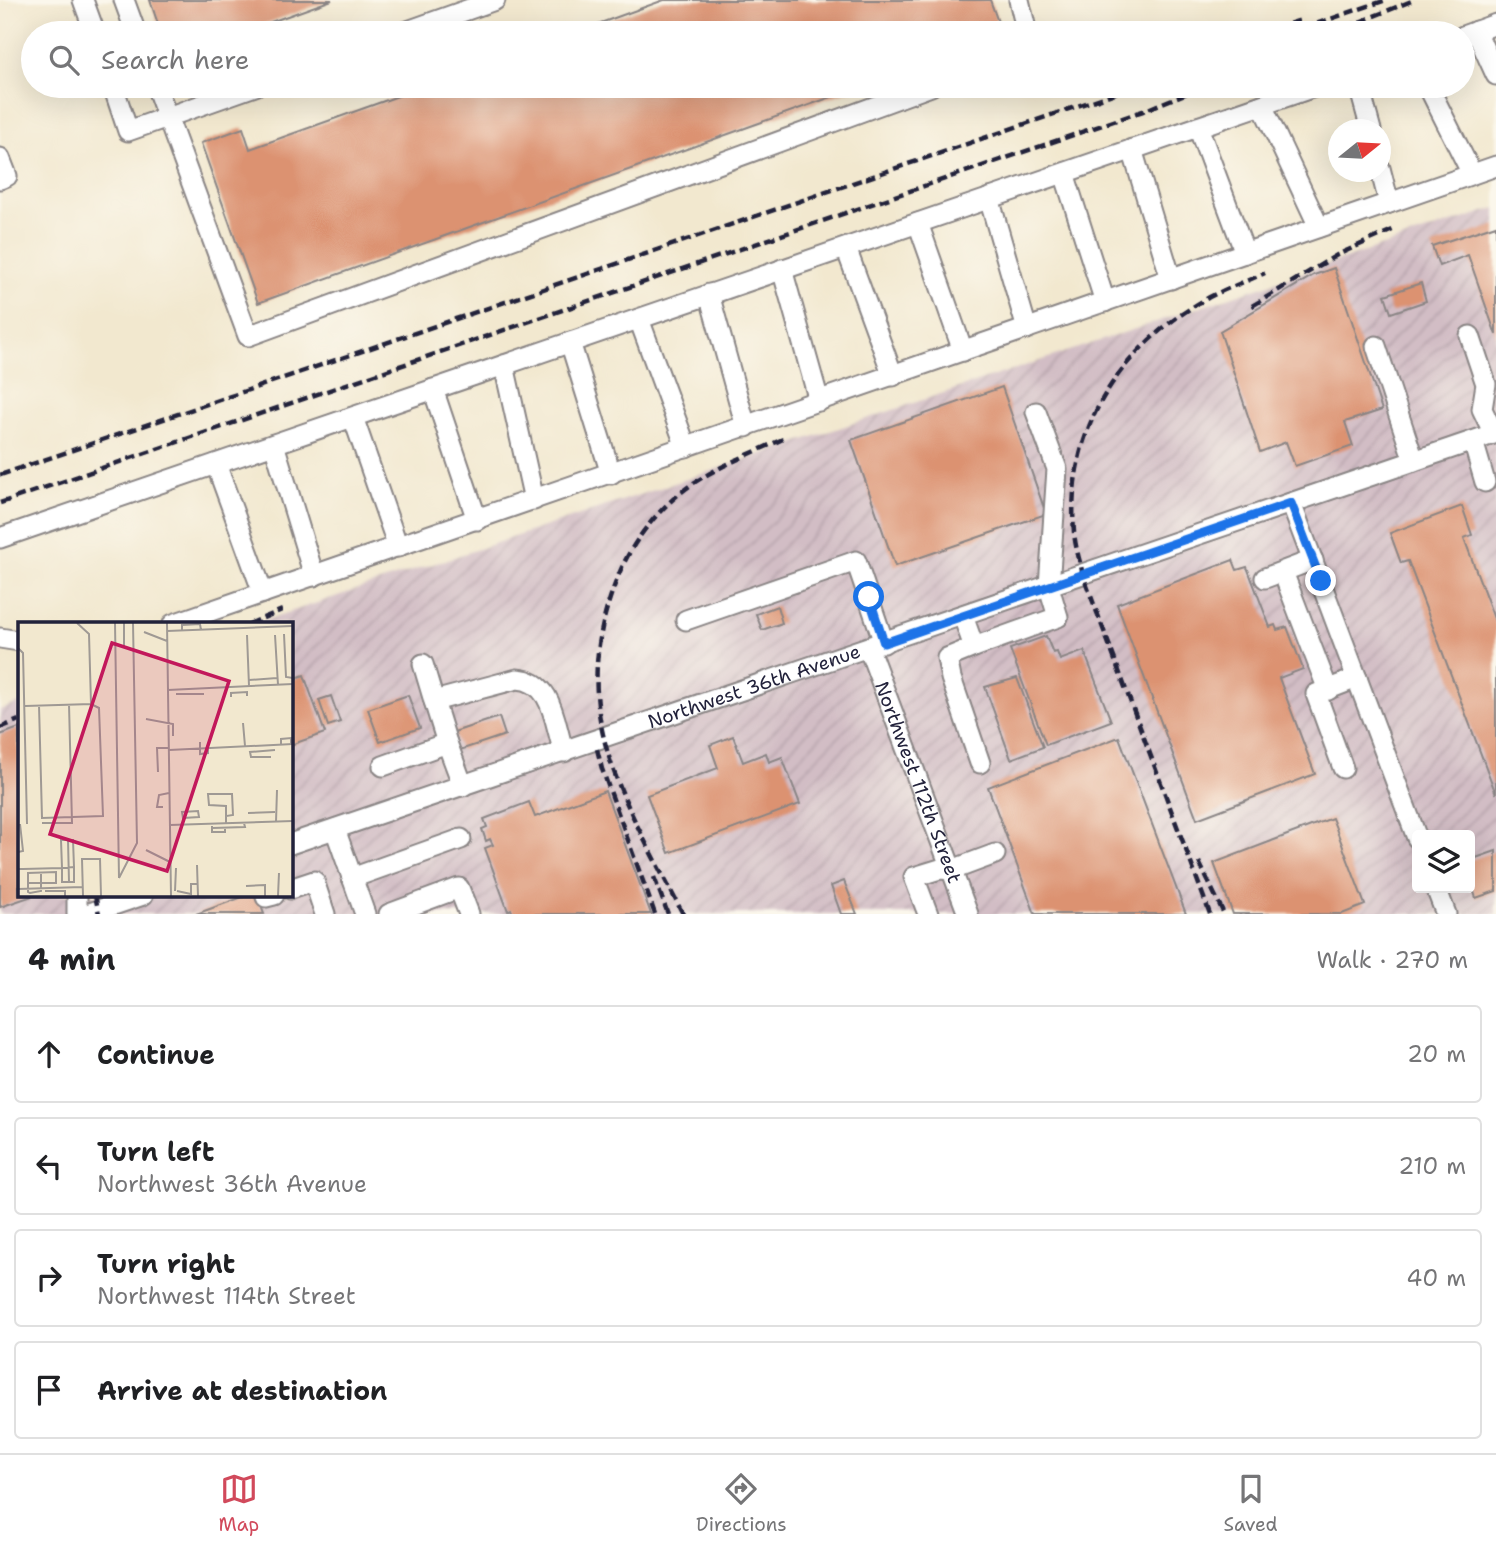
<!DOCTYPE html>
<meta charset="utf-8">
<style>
:root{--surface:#fff;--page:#f6f6f6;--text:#202124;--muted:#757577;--line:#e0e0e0;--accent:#d1495b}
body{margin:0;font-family:"Shantell Sans",sans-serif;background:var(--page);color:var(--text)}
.controls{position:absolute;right:21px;bottom:21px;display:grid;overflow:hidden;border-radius:7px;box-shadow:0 7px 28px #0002}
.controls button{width:63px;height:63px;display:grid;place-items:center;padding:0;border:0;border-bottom:2px solid var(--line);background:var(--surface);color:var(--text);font:35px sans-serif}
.compass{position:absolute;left:1328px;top:119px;width:63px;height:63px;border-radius:50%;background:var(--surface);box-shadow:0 7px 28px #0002;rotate:72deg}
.stop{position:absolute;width:21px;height:21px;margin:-16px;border:5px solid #1a73e8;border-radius:50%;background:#fff}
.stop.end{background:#1a73e8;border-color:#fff;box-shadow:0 2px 7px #0008}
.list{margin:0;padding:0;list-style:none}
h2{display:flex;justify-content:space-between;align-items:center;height:91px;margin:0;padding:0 28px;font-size:30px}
h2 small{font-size:23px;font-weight:400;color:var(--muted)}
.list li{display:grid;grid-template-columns:46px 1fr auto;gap:21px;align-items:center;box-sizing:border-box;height:98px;margin:0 14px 14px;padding:0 14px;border:2px solid var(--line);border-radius:7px}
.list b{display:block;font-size:26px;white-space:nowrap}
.list p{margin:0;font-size:23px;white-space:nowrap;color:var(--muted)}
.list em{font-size:23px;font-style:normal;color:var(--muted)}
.icon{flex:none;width:38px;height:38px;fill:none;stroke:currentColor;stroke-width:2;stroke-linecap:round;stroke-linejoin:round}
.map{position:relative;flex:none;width:1496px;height:914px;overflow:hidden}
.search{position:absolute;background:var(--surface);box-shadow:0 7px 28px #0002;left:21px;right:21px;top:21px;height:77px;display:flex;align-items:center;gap:18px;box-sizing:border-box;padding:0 24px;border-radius:38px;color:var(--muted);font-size:26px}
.sheet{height:539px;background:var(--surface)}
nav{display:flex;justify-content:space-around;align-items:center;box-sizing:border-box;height:98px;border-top:2px solid var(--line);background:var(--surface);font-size:19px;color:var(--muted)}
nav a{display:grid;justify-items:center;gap:4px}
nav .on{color:var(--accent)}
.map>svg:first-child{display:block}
</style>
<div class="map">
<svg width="1496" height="914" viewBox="0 0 1496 914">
<defs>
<pattern id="industrial-furrows" width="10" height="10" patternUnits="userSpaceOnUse" patternTransform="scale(1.75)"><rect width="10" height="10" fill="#d2bdc5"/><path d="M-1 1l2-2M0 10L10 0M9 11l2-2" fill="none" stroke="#b4a2aa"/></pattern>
</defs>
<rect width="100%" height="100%" fill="#fbf7ec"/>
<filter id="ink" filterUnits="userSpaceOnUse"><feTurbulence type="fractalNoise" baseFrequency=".0143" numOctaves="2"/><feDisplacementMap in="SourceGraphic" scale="14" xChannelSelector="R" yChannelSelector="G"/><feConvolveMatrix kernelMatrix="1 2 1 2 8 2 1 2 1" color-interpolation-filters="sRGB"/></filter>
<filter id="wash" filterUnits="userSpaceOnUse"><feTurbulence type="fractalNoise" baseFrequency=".00686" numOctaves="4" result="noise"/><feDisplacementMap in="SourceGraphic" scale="28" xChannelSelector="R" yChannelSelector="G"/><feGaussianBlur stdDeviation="1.57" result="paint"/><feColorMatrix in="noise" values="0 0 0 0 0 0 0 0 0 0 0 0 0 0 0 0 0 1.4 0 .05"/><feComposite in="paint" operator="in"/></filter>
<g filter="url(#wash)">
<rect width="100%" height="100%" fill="#f2e8cf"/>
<path fill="url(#industrial-furrows)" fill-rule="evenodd" d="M1496 208V914H0V710L19 703V895H290V624L257 623ZM1417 835H1470V888H1417Z"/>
<g id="blocks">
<g fill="#dc9271">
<polygon points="150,0 332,0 240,33 161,33"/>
<polygon points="664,0 990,0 1002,33 573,33"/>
<polygon points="426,86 862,86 258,303 201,143 243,128 250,149"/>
<polygon points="1496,225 1496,335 1468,255 1439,266 1432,246"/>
<polygon points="1334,268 1382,410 1345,422 1353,446 1295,466 1286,442 1260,452 1220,331 1314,275"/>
<polygon points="1421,283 1426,301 1391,313 1385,295"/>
<polygon points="1002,387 1046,514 895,566 851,440"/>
<polygon points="1462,506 1472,535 1464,538 1496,624 1496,794 1408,561 1401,563 1390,533"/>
<polygon points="1233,560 1237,570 1247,567 1270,627 1275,625 1277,630 1287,627 1303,669 1279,678 1315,774 1197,819 1117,604"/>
<polygon points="777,606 782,623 762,630 756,614"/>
<polygon points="1046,636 1053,653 1057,652 1060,660 1084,651 1111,721 1046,745 1010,649"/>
<polygon points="304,675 325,733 290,745 290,680"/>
<polygon points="1017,678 1043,747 1011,759 985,687"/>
<polygon points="408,695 420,728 380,742 368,709"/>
<polygon points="331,696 340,722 328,726 319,700"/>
<polygon points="499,717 505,735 460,750 454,732"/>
<polygon points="19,728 19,895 35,895 0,907 0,735"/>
<polygon points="733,736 743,762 766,753 769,762 782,757 800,804 669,853 647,795 718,768 710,745"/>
<polygon points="1119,737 1186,914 1035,914 988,787"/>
<polygon points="605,791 651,914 513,914 511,909 508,911 485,848 493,845 490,839 486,841 482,829 487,827 484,819 529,802 535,817"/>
<polygon points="1332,818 1365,905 1342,914 1233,914 1214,863"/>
<polygon points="1496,851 1496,891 1476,898 1470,880 1470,860"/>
<polygon points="844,881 857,914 841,914 831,886"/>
<polygon points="248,895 257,895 264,914 196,914"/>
</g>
</g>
</g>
<g filter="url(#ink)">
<use href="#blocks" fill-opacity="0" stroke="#8a8585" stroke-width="2"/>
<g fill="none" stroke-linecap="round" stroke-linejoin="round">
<g stroke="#8a8585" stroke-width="23">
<g id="minor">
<polyline points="83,0 95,33"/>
<polyline points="124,0 136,33"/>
<polyline points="1019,0 1027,33"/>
<polyline points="1476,31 1496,75"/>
<polyline points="402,33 495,0"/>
<polyline points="1463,36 1496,24"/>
<polyline points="113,86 128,131 255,86"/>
<polyline points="156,86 248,336 931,86"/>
<polyline points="1359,86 1371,130"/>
<polyline points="1428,86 1472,174"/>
<polyline points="1262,105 1319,227"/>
<polyline points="1198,127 1245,253"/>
<polyline points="1132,149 1171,279"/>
<polyline points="0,158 7,176 0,179"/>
<polyline points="1380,168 1389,203"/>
<polyline points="1064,173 1105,302"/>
<polyline points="989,198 1027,329"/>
<polyline points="918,223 963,351"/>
<polyline points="846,248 893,376"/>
<polyline points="782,269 819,401"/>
<polyline points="709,294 746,427"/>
<polyline points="639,319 686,447"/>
<polyline points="1470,336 1486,384 1482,409 1494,434"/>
<polyline points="570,342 611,474"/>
<polyline points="1376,346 1414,461"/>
<polyline points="504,365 534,500"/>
<polyline points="433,389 477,520"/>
<polyline points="353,417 398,547"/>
<polyline points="1473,441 1485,482"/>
<polyline points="274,444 314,576"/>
<polyline points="216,464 263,593"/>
<polyline points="1291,503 1417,838"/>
<polyline points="0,538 1317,86"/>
<polyline points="1283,572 1328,690"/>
<polyline points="1265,578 1313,560"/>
<polyline points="963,616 974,647 947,658 951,678 980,763"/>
<polyline points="686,620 856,561 884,643"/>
<polyline points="173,624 1496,166"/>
<polyline points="0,638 19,641"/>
<polyline points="974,647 1058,617 1049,587 1057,469 1036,412"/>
<path id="s1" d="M869 649 968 914"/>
<polyline points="423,664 434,701"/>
<path d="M447 743 434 701 517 679C554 681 554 724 564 752"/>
<polyline points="383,766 447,743 463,786"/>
<polyline points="1343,768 1316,694 1357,678"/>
<polyline points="335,829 365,914"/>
<path id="s2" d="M290 844 1496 433"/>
<polyline points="352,878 461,839"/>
<polyline points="1436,888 1446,914"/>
<polyline points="290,889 314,881 325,914"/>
<polyline points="77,895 77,914"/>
<polyline points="266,897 274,895"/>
<polyline points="87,914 143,895"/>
<polyline points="389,914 459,888 469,914"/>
<polyline points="928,914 914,877 940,869 952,870 995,854"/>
</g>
</g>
<use href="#minor" stroke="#fff" stroke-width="19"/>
<g stroke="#22223b" stroke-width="4.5" stroke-dasharray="10 5" stroke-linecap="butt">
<polyline points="1261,33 1301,20"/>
<polyline points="1289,33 1386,0"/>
<polyline points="1332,33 1414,0"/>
<polyline points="1252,306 1337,255 1397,228"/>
<polyline points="0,475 1136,86"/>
<polyline points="0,503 1143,111 1204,86"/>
<polyline points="249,624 282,610"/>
<polyline points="0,728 19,720"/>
<polyline points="597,749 602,769 655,914"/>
<polyline points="1199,862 1224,914"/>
<polyline points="654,877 668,914"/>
<polyline points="95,895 99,914"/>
<path d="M683 914C622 796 563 709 619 574 635 535 668 497 705 476 731 461 760 450 787 437"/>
<path d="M1210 914 1083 575C1080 561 1075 546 1074 532 1066 430 1118 349 1206 299 1224 289 1245 282 1265 273"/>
</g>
</g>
</g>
<g fill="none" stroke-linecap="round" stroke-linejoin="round" filter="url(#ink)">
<polyline stroke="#1a73e8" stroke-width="9" points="869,597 884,643 1291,503 1321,581"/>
</g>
<g text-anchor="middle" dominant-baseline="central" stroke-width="5" stroke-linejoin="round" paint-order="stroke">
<g font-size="19" fill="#22223b" stroke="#fbf7ec">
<text stroke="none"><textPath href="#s2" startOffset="490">Northwest 36th Avenue</textPath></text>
<text stroke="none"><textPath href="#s1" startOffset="142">Northwest 112th Street</textPath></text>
</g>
</g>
<g transform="translate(18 622)">
<rect width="275" height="275" fill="#f2e8cf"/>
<path fill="none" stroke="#9f9994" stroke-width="2" d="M97 1 101 256M106 1V24M149 1 153 274M149 9 275 4M164 9V3L182 2 183 8M126 10 149 19M266 12 268 55 275 56M229 13 231 64M257 13 260 63M0 26 5 31 9 202M231 58 259 56M150 68 275 62M158 72H186M213 75V71L229 70V74M21 83 24 196 85 194 81 86 73 82M7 84 73 82 71 12 59 1M128 97 155 102V114M225 101 227 124M182 120V132L190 131V126M263 123V117L273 116V122M151 128 275 122M253 135H233L232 130 257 128M140 150 139 126H151M145 185H139L141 173 151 171M230 191 257 190M208 194V184L191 183 190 172H214L215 193 208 194V201M165 196 181 195 180 189 164 190 165 196V203M258 200 259 168M24 201H54L51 82M152 203 275 199M194 204V210H207V206M194 206 227 205 226 201M50 218 51 260M128 228 152 240M0 230 5 229 2 202M179 243 180 274M0 247H5L44 246 56 245V260H44V246L43 218H55L56 245M101 256 119 221 115 1M10 261H38V250L10 251V270L12 271 23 269V251M228 264 247 263V274M0 267 64 265M27 269H47V274M157 269 158 246M159 269 173 272V262H180M65 274 64 237H82L83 274M260 274 261 251"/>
<path fill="#c2185b" fill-opacity="0.15" stroke="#c2185b" stroke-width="3.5" d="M94 21 211 59 149 249 32 212Z"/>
<rect width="275" height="275" fill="none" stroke="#22223b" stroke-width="3.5"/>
</g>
</svg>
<div class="controls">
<button><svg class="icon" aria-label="layers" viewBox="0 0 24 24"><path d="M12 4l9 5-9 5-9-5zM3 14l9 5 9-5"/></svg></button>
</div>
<svg class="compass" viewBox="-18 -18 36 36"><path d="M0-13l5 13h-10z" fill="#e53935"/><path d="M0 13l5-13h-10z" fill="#757577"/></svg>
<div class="stop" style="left:869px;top:597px"></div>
<div class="stop end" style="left:1321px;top:581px"></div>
<div class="search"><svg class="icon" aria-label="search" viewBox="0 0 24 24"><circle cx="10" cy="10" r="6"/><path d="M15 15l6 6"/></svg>Search here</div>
</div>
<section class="sheet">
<h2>4 min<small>Walk · 270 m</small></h2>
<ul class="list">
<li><svg class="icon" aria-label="ahead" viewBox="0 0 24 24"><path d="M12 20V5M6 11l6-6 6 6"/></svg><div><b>Continue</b></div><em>20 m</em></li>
<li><svg class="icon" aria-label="left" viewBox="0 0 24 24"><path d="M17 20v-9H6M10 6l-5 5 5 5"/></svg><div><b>Turn left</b><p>Northwest 36th Avenue</p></div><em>210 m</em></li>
<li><svg class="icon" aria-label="right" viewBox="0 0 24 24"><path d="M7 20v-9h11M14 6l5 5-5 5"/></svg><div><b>Turn right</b><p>Northwest 114th Street</p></div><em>40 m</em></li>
<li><svg class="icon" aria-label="arrive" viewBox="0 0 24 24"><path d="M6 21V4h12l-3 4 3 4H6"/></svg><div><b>Arrive at destination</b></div></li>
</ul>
</section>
<nav>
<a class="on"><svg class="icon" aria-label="map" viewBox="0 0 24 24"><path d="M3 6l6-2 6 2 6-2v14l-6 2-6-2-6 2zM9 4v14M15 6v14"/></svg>Map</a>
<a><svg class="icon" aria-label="directions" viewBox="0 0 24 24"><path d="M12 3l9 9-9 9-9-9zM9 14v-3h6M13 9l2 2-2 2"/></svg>Directions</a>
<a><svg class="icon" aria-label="saved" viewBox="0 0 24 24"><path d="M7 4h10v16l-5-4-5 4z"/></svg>Saved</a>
</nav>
